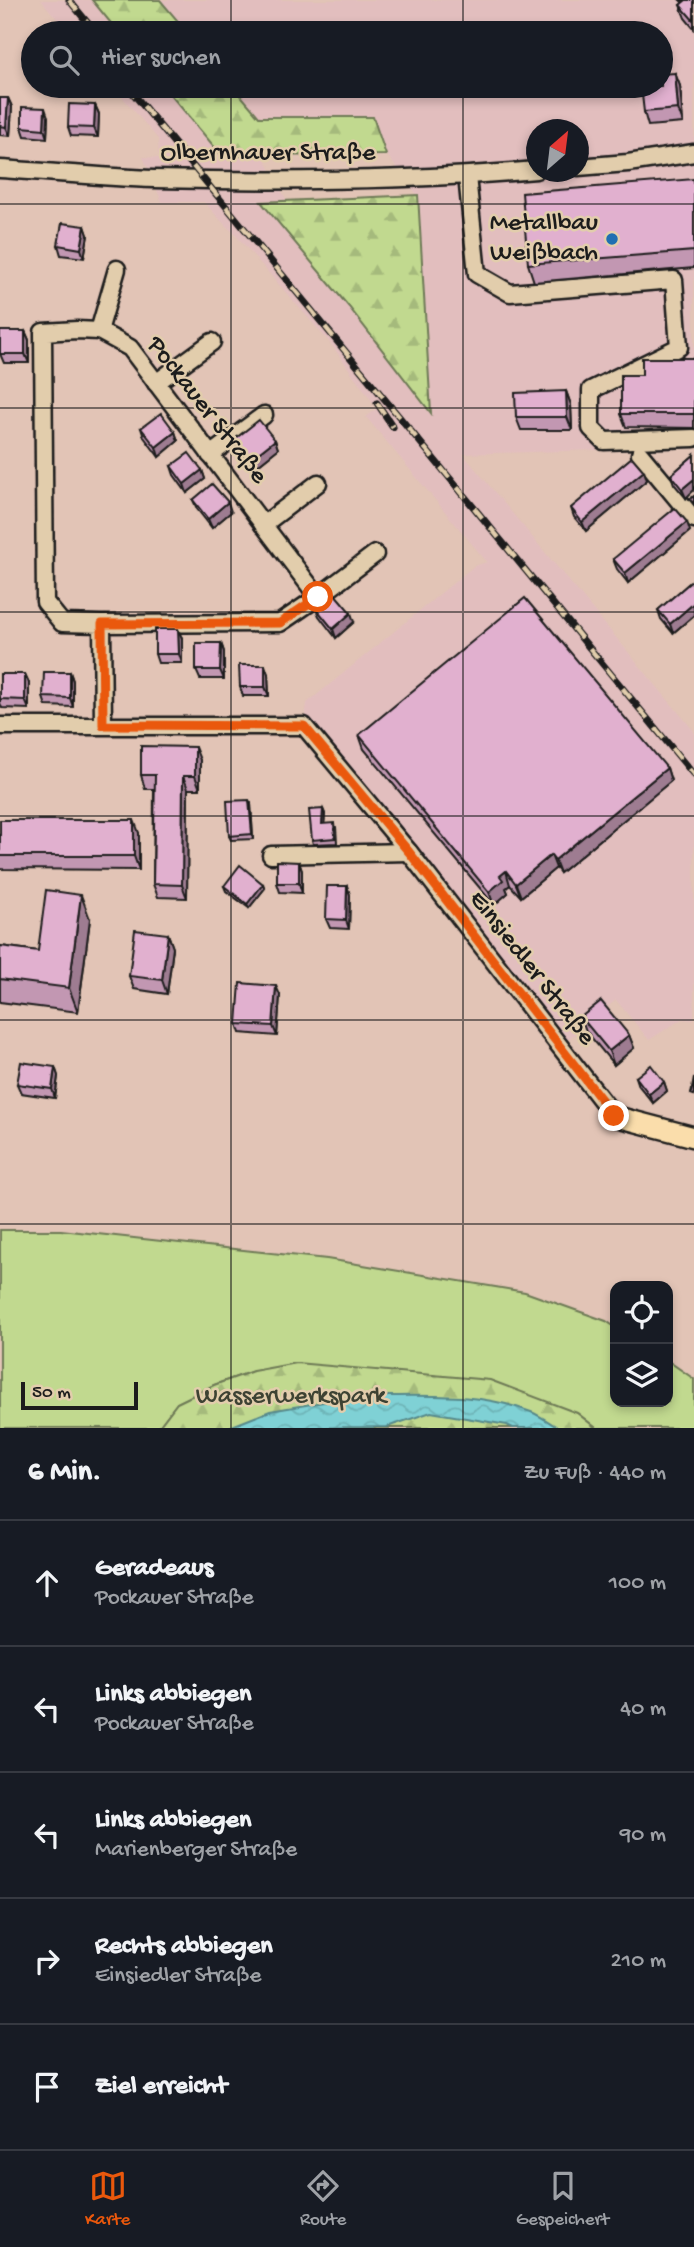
<!DOCTYPE html>
<html lang="de">
<meta charset="utf-8">
<style>
:root{--surface:#171b24;--page:#20242c;--text:#f1f3f6;--muted:#9ea1a6;--line:#363941;--accent:#ea580c}
body{margin:0;font-family:"Gochi Hand",sans-serif;background:var(--page);color:var(--text)}
.controls{position:absolute;right:21px;bottom:21px;display:grid;overflow:hidden;border-radius:14px;box-shadow:0 4px 10px #0003}
.controls button{width:63px;height:63px;display:grid;place-items:center;padding:0;border:0;border-bottom:2px solid var(--line);background:var(--surface);color:var(--text);font:35px sans-serif}
.compass{position:absolute;left:526px;top:119px;width:63px;height:63px;border-radius:50%;background:var(--surface);box-shadow:0 4px 10px #0003;rotate:28deg}
.scale{position:absolute;left:21px;bottom:18px;width:117px;box-sizing:border-box;padding-left:7px;border:4px solid #1c1c1c;border-top:0;font-size:19px;line-height:24px;white-space:nowrap;color:#1c1c1c;-webkit-text-stroke:5px #e2cdac;paint-order:stroke}
.stop{position:absolute;width:21px;height:21px;margin:-16px;border:5px solid #ea580c;border-radius:50%;background:#fff}
.stop.end{background:#ea580c;border-color:#fff;box-shadow:0 2px 7px #0008}
.list{margin:0;padding:0;list-style:none}
h2{display:flex;justify-content:space-between;align-items:center;height:91px;margin:0;padding:0 28px;font-size:30px}
h2 small{font-size:23px;font-weight:400;color:var(--muted)}
.list li{display:grid;grid-template-columns:46px 1fr auto;gap:21px;align-items:center;box-sizing:border-box;height:126px;padding:0 28px;border-top:2px solid var(--line)}
.list b{display:block;font-size:26px;white-space:nowrap}
.list p{margin:0;font-size:23px;white-space:nowrap;color:var(--muted)}
.list em{font-size:23px;font-style:normal;color:var(--muted)}
.icon{flex:none;width:38px;height:38px;fill:none;stroke:currentColor;stroke-width:2;stroke-linecap:round;stroke-linejoin:round}
.map{position:relative;flex:none;width:694px;height:1428px;overflow:hidden}
.search{position:absolute;background:var(--surface);box-shadow:0 4px 10px #0003;left:21px;right:21px;top:21px;height:77px;display:flex;align-items:center;gap:18px;box-sizing:border-box;padding:0 24px;border-radius:38px;color:var(--muted);font-size:26px}
.sheet{height:721px;background:var(--surface)}
nav{display:flex;justify-content:space-around;align-items:center;box-sizing:border-box;height:98px;border-top:2px solid var(--line);background:var(--surface);font-size:19px;color:var(--muted)}
nav a{display:grid;justify-items:center;gap:4px}
nav .on{color:var(--accent)}
.map>svg:first-child{display:block}
</style>
<div class="map">
<svg width="694" height="1428" viewBox="0 0 694 1428">
<defs>
<pattern id="forest-firs" width="22" height="20" patternUnits="userSpaceOnUse" patternTransform="scale(1.75)"><rect width="22" height="20" fill="#c1d98f"/><path d="M5 1l3.5 6h-7zM16 11l3.5 6h-7z" fill="#a5ba7b"/></pattern>
<pattern id="water-waves" width="16" height="10" patternUnits="userSpaceOnUse" patternTransform="scale(1.75)"><rect width="16" height="10" fill="#7fd1d5"/><path d="M0 5q4-4 8 0t8 0" fill="none" stroke="#6db3b6"/></pattern>
</defs>
<rect width="100%" height="100%" fill="#e2c4b6"/>
<filter id="ink" filterUnits="userSpaceOnUse"><feTurbulence type="fractalNoise" baseFrequency=".0143" numOctaves="2"/><feDisplacementMap in="SourceGraphic" scale="14" xChannelSelector="R" yChannelSelector="G"/><feConvolveMatrix kernelMatrix="1 2 1 2 8 2 1 2 1" color-interpolation-filters="sRGB"/></filter>
<g filter="url(#ink)">
<g fill="#e2bebe" fill-rule="evenodd">
<polygon points="41,0 92,0 119,33 69,33"/>
<path d="M160 0H694V447L463 454 694 731V1020L682 1019 649 1040 616 1000 561 1045 304 725 307 703 474 566 487 562 366 417 377 408 331 344 232 231 226 226 204 202H162L143 157 159 158 158 139 113 86H163L222 156 264 157 287 201 262 203 349 307 430 412 418 196 387 155 373 117H259L233 86H661V33H188ZM536 130H578V172H536Z"/>
</g>
<polygon fill="#c1d98f" stroke="#6e7a56" stroke-width="2" points="0,1230 61,1230 327,1259 525,1292 606,1321 615,1327 615,1402 668,1402 668,1361 694,1379 694,1428 596,1428 577,1413 253,1371 214,1385 177,1403 158,1428 0,1428"/>
<g fill="url(#forest-firs)" stroke="#6e7a56" stroke-width="2">
<polygon points="92,0 160,0 188,33 119,33"/>
<polygon points="163,86 233,86 259,117 373,117 386,155 222,156"/>
<polygon points="418,195 431,413 349,307 261,202"/>
<polygon points="296,1363 490,1380 577,1413 596,1428 158,1428 177,1403 214,1385 253,1371"/>
</g>
<path fill="url(#water-waves)" stroke="#57898b" stroke-width="2" d="M381 1396C431 1396 483 1393 531 1412 541 1416 550 1423 559 1428H513L507 1425 431 1412 387 1427 227 1428 270 1411 353 1397Z"/>
<g fill="none" stroke-linecap="round" stroke-linejoin="round">
<g stroke="#1c1c1c" stroke-width="21">
<g id="minor">
<polyline points="578,167 628,163 694,153"/>
<path d="M0 169C51 172 103 177 154 179 280 182 410 181 536 170"/>
<polyline points="467,176 477,274 510,293 674,280 679,347 591,390 591,428 604,441 694,438"/>
<polyline points="99,331 117,269"/>
<polyline points="156,383 212,342"/>
<polyline points="640,454 694,519"/>
<polyline points="210,455 264,415"/>
<polyline points="263,525 318,483"/>
<polyline points="318,597 375,554"/>
<polyline points="102,624 62,623 45,602 43,332 77,330 99,331 130,348 318,597 280,623 102,624 103,725"/>
<polyline points="0,726 304,726 409,852 614,1116"/>
<polyline points="271,855 409,852"/>
</g>
</g>
<g stroke="#1c1c1c" stroke-width="24">
<polyline id="major" points="614,1116 694,1137"/>
</g>
<use href="#minor" stroke="#e2cdac" stroke-width="16"/>
<use href="#major" stroke="#faddab" stroke-width="19"/>
<g stroke="#1c1c1c" stroke-width="7">
<g id="rail">
<polyline points="69,0 96,33"/>
<polyline points="127,86 694,775"/>
<polyline points="377,403 393,427"/>
</g>
</g>
<use href="#rail" stroke="#e2cdac" stroke-width="4.5" stroke-dasharray="13" stroke-linecap="butt"/>
</g>
<g fill="#c297b2" stroke="#1c1c1c" stroke-width="2">
<polygon points="680,0 694,0 694,29 685,18 680,5 683,3"/>
<polygon points="675,73 680,86 683,123 648,126 644,112"/>
<polygon points="0,98 8,98 12,107 10,136 0,135"/>
<polygon points="95,105 99,114 98,137 71,136 68,127"/>
<polygon points="48,117 47,138 25,136 22,127"/>
<polygon points="694,179 694,268 534,282 528,264"/>
<polygon points="85,226 88,235 84,258 61,255 58,245"/>
<polygon points="25,331 29,340 29,363 4,363 0,354"/>
<polygon points="694,358 694,428 626,427 621,414 642,375"/>
<polygon points="566,391 571,405 572,430 521,430 516,417"/>
<polygon points="141,428 175,432 178,441 159,457 144,437"/>
<polygon points="235,439 275,440 278,449 254,468 238,448"/>
<polygon points="694,455 686,498 674,484 671,475"/>
<polygon points="171,466 202,470 205,479 187,493 174,475"/>
<polygon points="647,480 586,531 574,517 571,508"/>
<polygon points="193,500 231,512 212,528 197,509"/>
<polygon points="690,531 628,583 617,569 613,559"/>
<polygon points="694,579 694,615 673,633 661,619 658,610"/>
<polygon points="315,607 354,622 336,638 319,616"/>
<polygon points="182,638 182,663 158,663 155,654"/>
<polygon points="221,643 224,652 224,679 200,679 196,670"/>
<polygon points="70,672 73,681 73,707 46,706 43,697"/>
<polygon points="0,674 25,674 29,683 29,709 2,708 0,703"/>
<polygon points="268,674 269,696 243,696 240,687"/>
<polygon points="359,735 667,768 671,781 560,873 556,868 521,897 510,885 506,888 508,893 494,905 364,749"/>
<polygon points="200,760 200,789 188,789 187,898 158,897 153,884 154,789 145,789 141,775"/>
<polygon points="251,804 253,839 231,840 229,836"/>
<polygon points="323,809 325,814 324,824 336,827 337,843 313,844 312,840"/>
<polygon points="0,820 139,833 139,870 0,869"/>
<polygon points="299,862 302,871 302,893 280,892 277,883"/>
<polygon points="224,886 265,888 249,908 226,891"/>
<polygon points="347,886 350,895 349,929 330,928 326,919"/>
<polygon points="90,919 78,1012 0,1002 0,946 38,951"/>
<polygon points="168,934 173,948 167,994 134,989 129,976"/>
<polygon points="280,995 277,1036 240,1033 237,1024"/>
<polygon points="581,1017 629,1035 634,1048 614,1065 586,1031"/>
<polygon points="55,1067 58,1076 55,1098 21,1093 17,1084"/>
<polygon points="636,1077 664,1082 667,1091 653,1103 639,1086"/>
</g>
<g fill="#9e7b91" stroke="#1c1c1c" stroke-width="2">
<polygon points="675,73 680,86 683,123 678,109"/>
<polygon points="8,98 12,107 10,136 6,127"/>
<polygon points="95,105 99,114 98,137 94,128"/>
<polygon points="45,108 48,117 47,138 44,129"/>
<polygon points="85,226 88,235 84,258 81,249"/>
<polygon points="25,331 29,340 29,363 25,354"/>
<polygon points="566,391 571,405 572,430 567,417"/>
<polygon points="175,432 178,441 159,457 156,447"/>
<polygon points="275,440 278,449 254,468 251,459"/>
<polygon points="202,470 205,479 187,493 184,484"/>
<polygon points="644,471 647,480 586,531 582,522"/>
<polygon points="694,479 694,490 686,498 682,489"/>
<polygon points="228,502 231,512 212,528 208,519"/>
<polygon points="687,522 690,531 628,583 625,573"/>
<polygon points="694,603 694,615 673,633 670,624"/>
<polygon points="351,613 354,622 336,638 333,629"/>
<polygon points="178,629 182,638 182,663 179,654"/>
<polygon points="221,643 224,652 224,679 220,670"/>
<polygon points="265,665 268,674 269,696 265,687"/>
<polygon points="70,672 73,681 73,707 70,698"/>
<polygon points="25,674 29,683 29,709 25,700"/>
<polygon points="195,747 200,760 200,789 195,776"/>
<polygon points="667,768 671,781 560,873 555,860"/>
<polygon points="183,776 188,789 187,898 182,885"/>
<polygon points="249,800 251,804 253,839 252,834"/>
<polygon points="323,809 325,814 324,828 322,824"/>
<polygon points="134,820 139,833 139,870 134,856"/>
<polygon points="551,855 556,868 521,897 516,884"/>
<polygon points="299,862 302,871 302,893 299,883"/>
<polygon points="506,871 510,885 506,888 508,893 494,905 489,892 500,876"/>
<polygon points="263,884 265,888 249,908 247,904"/>
<polygon points="347,886 350,895 349,929 346,920"/>
<polygon points="81,895 90,919 78,1012 69,988"/>
<polygon points="168,934 173,948 167,994 162,980"/>
<polygon points="276,986 280,995 277,1036 273,1026"/>
<polygon points="629,1035 634,1048 614,1065 609,1051"/>
<polygon points="55,1067 58,1076 55,1098 52,1089"/>
<polygon points="664,1082 667,1091 653,1103 649,1094"/>
</g>
<g fill="#e1b0cf" stroke="#1c1c1c" stroke-width="2">
<polygon points="686,0 694,0 694,21 680,5"/>
<polygon points="675,73 678,109 644,112 641,86 661,86 661,74"/>
<polygon points="0,98 8,98 6,127 0,126"/>
<polygon points="69,104 95,105 94,128 68,127"/>
<polygon points="22,107 45,108 44,129 22,127"/>
<polygon points="694,179 694,251 528,264 522,193"/>
<polygon points="62,223 85,226 81,249 58,245"/>
<rect x="0" y="331" width="25" height="23"/>
<polygon points="642,358 694,358 694,414 621,414 621,375 642,375"/>
<polygon points="566,391 567,417 516,417 515,393"/>
<polygon points="161,413 175,432 156,447 141,428"/>
<polygon points="259,420 275,440 251,459 235,439"/>
<polygon points="189,453 202,470 184,484 171,466"/>
<polygon points="694,455 694,479 682,489 671,475"/>
<polygon points="632,457 644,471 582,522 571,508"/>
<polygon points="212,484 228,502 208,519 193,500"/>
<polygon points="694,496 694,504 690,499"/>
<polygon points="675,508 687,522 625,573 613,559"/>
<polygon points="694,579 694,603 670,624 658,610"/>
<polygon points="334,593 351,613 333,629 315,607"/>
<polygon points="525,598 667,768 555,860 551,855 516,884 506,871 500,876 503,880 489,892 359,735"/>
<polygon points="155,629 178,629 179,654 155,654"/>
<polygon points="196,643 221,643 220,670 196,670"/>
<polygon points="239,665 265,665 265,687 240,687"/>
<polygon points="44,672 70,672 70,698 43,697"/>
<polygon points="0,674 25,674 25,700 0,699"/>
<polygon points="141,746 195,747 195,776 183,776 182,885 153,884 155,775 141,775"/>
<polygon points="249,800 252,834 229,836 227,801"/>
<polygon points="323,809 322,824 334,823 335,838 312,840 309,810"/>
<rect x="0" y="820" width="134" height="36"/>
<polygon points="277,861 299,862 299,883 277,883"/>
<polygon points="240,865 263,884 247,904 224,886"/>
<polygon points="327,886 347,886 346,920 326,919"/>
<polygon points="46,890 81,895 69,988 0,979 0,946 38,951"/>
<polygon points="135,930 168,934 162,980 129,976"/>
<polygon points="240,983 276,986 273,1026 237,1024"/>
<polygon points="601,1001 629,1035 609,1051 581,1017"/>
<polygon points="21,1062 55,1067 52,1089 17,1084"/>
<polygon points="651,1065 664,1082 649,1094 636,1077"/>
<polygon points="694,1077 694,1095 691,1094"/>
</g>
</g>
<g fill="none" stroke-linecap="round" stroke-linejoin="round" filter="url(#ink)">
<polyline stroke="#ea580c" stroke-width="9" points="318,597 280,623 102,624 103,725 304,726 409,852 614,1116"/>
</g>
<path fill="none" stroke="#1c1c1c" stroke-width="2" stroke-opacity="0.55" d="M231 0V33M463 0V33M231 86V1428M463 86V1428M0 204H694M0 408H694M0 612H694M0 816H694M0 1020H694M0 1224H694"/>
<circle fill="#1f6fb2" stroke="#e2cdac" stroke-width="2.5" cx="612" cy="239" r="7"/>
<g text-anchor="middle" dominant-baseline="central" stroke-width="5" stroke-linejoin="round" paint-order="stroke">
<g font-size="26" fill="#1c1c1c" stroke="#e2cdac">
<text x="268" y="154">Olbernhauer Straße</text>
<text transform="translate(206 411) rotate(52)">Pockauer Straße</text>
<text transform="translate(531 969) rotate(52)">Einsiedler Straße</text>
</g>
<g font-size="26" fill="#1c1c1c" stroke="#e2cdac" text-anchor="end">
<text x="598" y="224">Metallbau<tspan x="598" dy="30">Weißbach</tspan></text>
</g>
<g font-size="26" fill="#3d4233" stroke="#e2cdac">
<text x="291" y="1397">Wasserwerkspark</text>
</g>
</g>
</svg>
<div class="controls">
<button><svg class="icon" aria-label="locate" viewBox="0 0 24 24"><circle cx="12" cy="12" r="6"/><path d="M12 2v4M12 18v4M2 12h4M18 12h4"/></svg></button>
<button><svg class="icon" aria-label="layers" viewBox="0 0 24 24"><path d="M12 4l9 5-9 5-9-5zM3 14l9 5 9-5"/></svg></button>
</div>
<svg class="compass" viewBox="-18 -18 36 36"><path d="M0-13l5 13h-10z" fill="#e53935"/><path d="M0 13l5-13h-10z" fill="#9ea1a6"/></svg>
<div class="scale">50 m</div>
<div class="stop" style="left:318px;top:597px"></div>
<div class="stop end" style="left:614px;top:1116px"></div>
<div class="search"><svg class="icon" aria-label="search" viewBox="0 0 24 24"><circle cx="10" cy="10" r="6"/><path d="M15 15l6 6"/></svg>Hier suchen</div>
</div>
<section class="sheet">
<h2>6 Min.<small>Zu Fuß · 440 m</small></h2>
<ul class="list">
<li><svg class="icon" aria-label="ahead" viewBox="0 0 24 24"><path d="M12 20V5M6 11l6-6 6 6"/></svg><div><b>Geradeaus</b><p>Pockauer Straße</p></div><em>100 m</em></li>
<li><svg class="icon" aria-label="left" viewBox="0 0 24 24"><path d="M17 20v-9H6M10 6l-5 5 5 5"/></svg><div><b>Links abbiegen</b><p>Pockauer Straße</p></div><em>40 m</em></li>
<li><svg class="icon" aria-label="left" viewBox="0 0 24 24"><path d="M17 20v-9H6M10 6l-5 5 5 5"/></svg><div><b>Links abbiegen</b><p>Marienberger Straße</p></div><em>90 m</em></li>
<li><svg class="icon" aria-label="right" viewBox="0 0 24 24"><path d="M7 20v-9h11M14 6l5 5-5 5"/></svg><div><b>Rechts abbiegen</b><p>Einsiedler Straße</p></div><em>210 m</em></li>
<li><svg class="icon" aria-label="arrive" viewBox="0 0 24 24"><path d="M6 21V4h12l-3 4 3 4H6"/></svg><div><b>Ziel erreicht</b></div></li>
</ul>
</section>
<nav>
<a class="on"><svg class="icon" aria-label="map" viewBox="0 0 24 24"><path d="M3 6l6-2 6 2 6-2v14l-6 2-6-2-6 2zM9 4v14M15 6v14"/></svg>Karte</a>
<a><svg class="icon" aria-label="directions" viewBox="0 0 24 24"><path d="M12 3l9 9-9 9-9-9zM9 14v-3h6M13 9l2 2-2 2"/></svg>Route</a>
<a><svg class="icon" aria-label="saved" viewBox="0 0 24 24"><path d="M7 4h10v16l-5-4-5 4z"/></svg>Gespeichert</a>
</nav>
